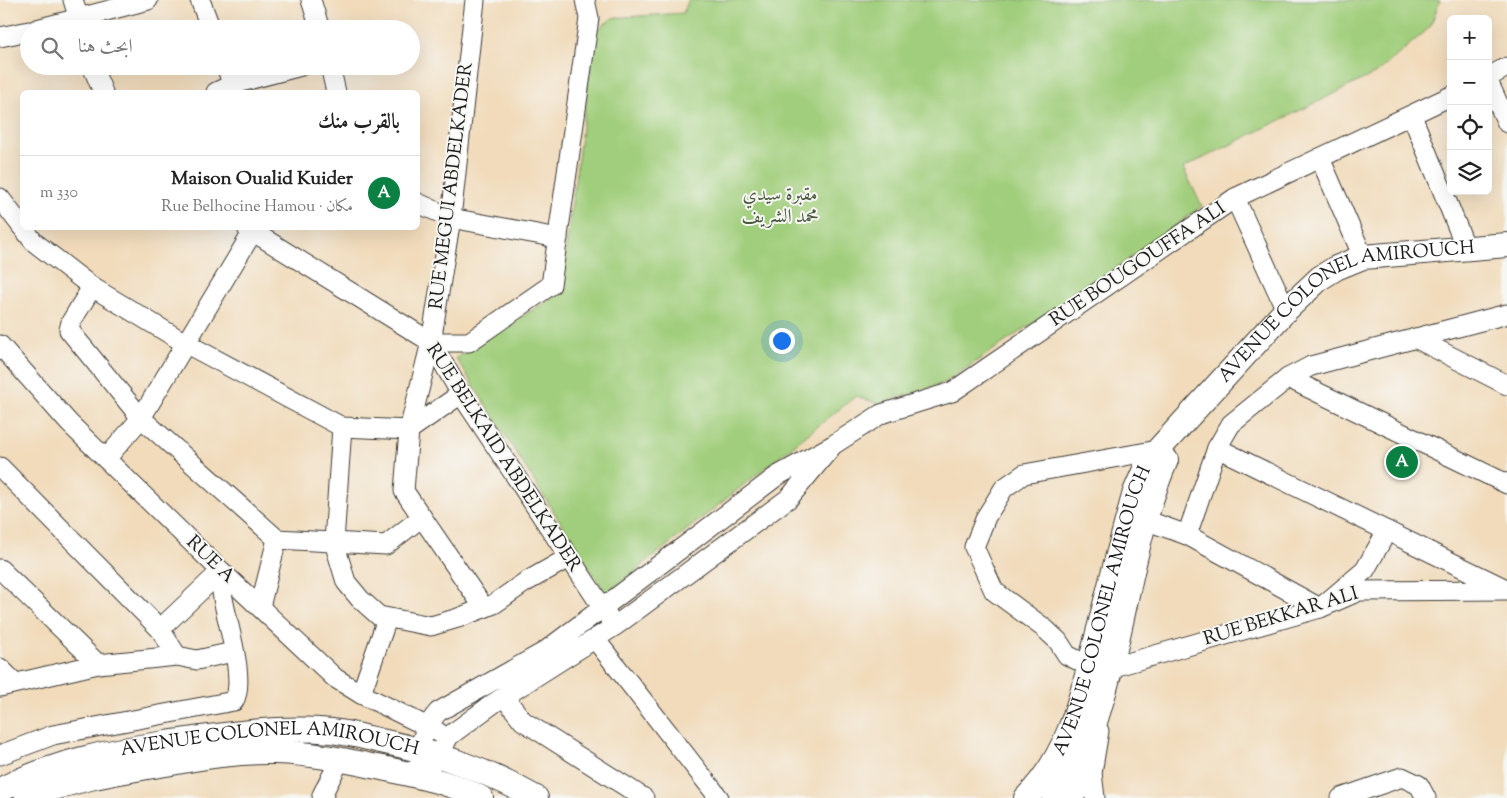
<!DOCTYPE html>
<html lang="ar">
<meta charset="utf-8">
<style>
:root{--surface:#fff;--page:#f6f6f6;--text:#222;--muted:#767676;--line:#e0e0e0;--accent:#0b8043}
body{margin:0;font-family:"Sorts Mill Goudy",Amiri,serif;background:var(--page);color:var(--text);direction:rtl}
.controls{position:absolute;right:15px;top:15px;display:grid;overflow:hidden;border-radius:8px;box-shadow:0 5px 20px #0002}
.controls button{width:45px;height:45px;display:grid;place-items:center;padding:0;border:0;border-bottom:1px solid var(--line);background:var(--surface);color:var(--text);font:25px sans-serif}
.you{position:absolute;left:781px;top:340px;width:18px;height:18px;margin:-12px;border:4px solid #fff;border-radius:50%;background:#1a73e8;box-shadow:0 0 0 8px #1a73e833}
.badge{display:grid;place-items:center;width:32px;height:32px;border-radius:50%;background:var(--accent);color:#fff;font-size:16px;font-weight:700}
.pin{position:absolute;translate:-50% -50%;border:2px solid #fff;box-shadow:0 1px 5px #0006}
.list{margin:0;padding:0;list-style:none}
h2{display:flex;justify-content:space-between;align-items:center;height:65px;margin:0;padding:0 20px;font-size:21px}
h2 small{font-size:16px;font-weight:400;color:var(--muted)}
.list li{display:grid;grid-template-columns:32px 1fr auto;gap:15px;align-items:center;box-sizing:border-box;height:75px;padding:0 20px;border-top:1px solid var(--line)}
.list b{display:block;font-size:19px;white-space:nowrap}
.list p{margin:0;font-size:16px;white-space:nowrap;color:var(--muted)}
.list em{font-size:16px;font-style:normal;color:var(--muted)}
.icon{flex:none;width:28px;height:28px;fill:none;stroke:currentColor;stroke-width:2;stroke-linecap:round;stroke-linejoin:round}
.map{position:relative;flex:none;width:1507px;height:798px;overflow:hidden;direction:ltr}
.search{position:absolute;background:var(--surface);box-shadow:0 5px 20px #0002;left:20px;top:20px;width:400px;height:55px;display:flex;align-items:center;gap:12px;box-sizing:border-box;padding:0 18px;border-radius:28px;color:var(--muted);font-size:19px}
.panel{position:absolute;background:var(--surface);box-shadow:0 5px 20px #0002;left:20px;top:90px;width:400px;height:140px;border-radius:8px;direction:rtl}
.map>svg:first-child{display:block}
</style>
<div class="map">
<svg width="1507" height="798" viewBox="0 0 1507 798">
<rect width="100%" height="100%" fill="#f6f6f2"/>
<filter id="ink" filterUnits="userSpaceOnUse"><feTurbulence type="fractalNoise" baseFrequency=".02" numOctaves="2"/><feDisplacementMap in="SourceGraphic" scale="10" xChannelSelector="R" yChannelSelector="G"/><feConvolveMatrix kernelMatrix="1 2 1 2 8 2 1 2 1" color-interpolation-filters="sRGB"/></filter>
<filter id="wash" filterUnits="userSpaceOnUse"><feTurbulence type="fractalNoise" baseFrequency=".0096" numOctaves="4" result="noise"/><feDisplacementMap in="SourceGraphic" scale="20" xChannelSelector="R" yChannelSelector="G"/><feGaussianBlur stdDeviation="1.12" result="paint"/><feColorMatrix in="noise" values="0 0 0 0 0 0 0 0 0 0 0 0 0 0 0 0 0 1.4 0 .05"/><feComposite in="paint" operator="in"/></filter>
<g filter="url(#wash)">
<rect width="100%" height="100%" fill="#f1dbbb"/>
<polygon fill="#a1ce7c" stroke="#5e754c" points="689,0 1440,0 1430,27 1378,72 1183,168 1202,206 1148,246 944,383 879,404 856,396 606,594 456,358 560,293 595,32 612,18 683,13"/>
</g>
<g filter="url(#ink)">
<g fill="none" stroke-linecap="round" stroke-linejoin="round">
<g stroke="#3c3934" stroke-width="21">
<g id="minor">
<polyline points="73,0 82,29"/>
<polyline points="200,0 211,29"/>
<polyline points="311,0 320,29"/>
<polyline points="475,0 451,218 431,342 409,430 404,491 484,608"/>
<polyline points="37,29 148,0"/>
<polyline points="0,37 29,31"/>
<polyline points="92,66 103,92"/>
<polyline points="226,66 235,92"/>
<polyline points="330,66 336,92"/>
<polyline points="1488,77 1507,67"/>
<polyline points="1488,81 1507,123"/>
<polyline points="216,92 233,84 301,66"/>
<polyline points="1412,116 1466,248"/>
<polyline points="1320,158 1363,257"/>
<polyline points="0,198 22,227"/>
<polyline points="1235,198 1286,310"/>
<polyline points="418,203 451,218 558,238"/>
<polyline points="23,228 34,242 92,287 185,343 342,427 409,430 461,394"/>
<polyline points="247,228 431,342 461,394 610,619"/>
<polyline points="92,287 71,322 69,330 141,418 277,539 386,545 422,517"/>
<polyline points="1415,338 1507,385"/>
<polyline points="431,342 469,342 551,285 589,18 585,0"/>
<polyline points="0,345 69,423 221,571 335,678 361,694 438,732"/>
<polyline points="1288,378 1507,484"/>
<polyline points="342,427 334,542 346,582 360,599 379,616 431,626 458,618 494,604 524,583 568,558"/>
<path d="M833 445 789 498 615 626 494 703 449 736 439 756 420 776C419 748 419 734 438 712L544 652 777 476 833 445 881 414 952 392 1235 198 1451 96"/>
<polyline points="1217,448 1504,588"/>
<polyline points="1158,450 1024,474 1004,488 986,517 974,547 994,591 1044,628 1058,641 1067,655 1089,666 1110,668 1320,608 1359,591 1507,590"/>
<polyline points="106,459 141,418 255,228"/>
<polyline points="0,467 160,629 177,656"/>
<polyline points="1145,520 1187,535 1320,608 1365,570 1387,531"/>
<polyline points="1187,535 1217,448 1231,424 1288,378 1311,366 1507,314"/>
<polyline points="0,569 98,664"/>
<polyline points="260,607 277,539"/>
<polyline points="160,629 221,571"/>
<polyline points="595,639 719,798"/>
<polyline points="0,668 15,683"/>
<polyline points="0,687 98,664 177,656 197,660 233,652"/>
<polyline points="361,694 387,619"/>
<polyline points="504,697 523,721 644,798"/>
<path d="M0 755 53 735 234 701C246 680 227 623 223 598 221 589 221 580 221 571"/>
<polyline points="1092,773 1095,798"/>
<polyline points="324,798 322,795 340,760"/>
<polyline points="1073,798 1092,773 1099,731"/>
<polyline points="1341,798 1402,777 1419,785 1426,798"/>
</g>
</g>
<g stroke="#3c3934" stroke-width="26">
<g id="major">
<path id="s1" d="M0 790C52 763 109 751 166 743 221 735 277 726 332 731 348 733 365 737 381 741 438 753 484 769 536 798"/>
<path d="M27 798C72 779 118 772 166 764 202 757 238 751 275 752 314 753 353 762 391 770 422 777 453 783 481 798"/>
<path id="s2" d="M1026 798C1073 752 1084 685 1100 625 1111 580 1123 536 1135 492L1146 467 1158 450 1286 310 1320 278 1336 268 1363 257 1507 245"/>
<path d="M1054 798C1084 767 1093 729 1105 689 1126 613 1135 532 1166 460"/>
</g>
</g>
<use href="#minor" stroke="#fff" stroke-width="19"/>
<use href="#major" stroke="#fff" stroke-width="24"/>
</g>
</g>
<g text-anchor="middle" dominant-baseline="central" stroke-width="4" stroke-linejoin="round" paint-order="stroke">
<g font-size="19" fill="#1c1c1c" stroke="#f6f6f2">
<text transform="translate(452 186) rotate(-83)">RUE MEGUI ABDELKADER</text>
<text transform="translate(1138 265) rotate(-34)">RUE BOUGOUFFA ALI</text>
<text stroke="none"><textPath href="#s2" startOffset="622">AVENUE COLONEL AMIROUCH</textPath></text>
<text transform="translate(503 458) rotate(57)">RUE BELKAID ABDELKADER</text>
<text transform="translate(210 560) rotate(44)">RUE A</text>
<text stroke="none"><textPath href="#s2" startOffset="205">AVENUE COLONEL AMIROUCH</textPath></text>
<text transform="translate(1281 617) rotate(-17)">RUE BEKKAR ALI</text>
<text stroke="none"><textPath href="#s1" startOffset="278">AVENUE COLONEL AMIROUCH</textPath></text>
</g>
<g font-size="19" fill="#4b5a3e" stroke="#f6f6f2">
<text x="780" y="195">مقبرة سيدي<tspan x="780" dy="22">محمد الشريف</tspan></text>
</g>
</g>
</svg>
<div class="controls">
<button>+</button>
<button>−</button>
<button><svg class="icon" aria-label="locate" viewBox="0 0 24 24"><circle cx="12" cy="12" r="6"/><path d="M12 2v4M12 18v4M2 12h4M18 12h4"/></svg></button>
<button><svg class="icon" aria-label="layers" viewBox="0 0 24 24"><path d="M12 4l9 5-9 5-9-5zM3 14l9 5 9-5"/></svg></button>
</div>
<div class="you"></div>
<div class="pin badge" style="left:1402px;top:462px">A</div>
<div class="search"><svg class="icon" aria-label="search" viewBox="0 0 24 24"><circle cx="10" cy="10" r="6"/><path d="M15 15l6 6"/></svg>ابحث هنا</div>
<section class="panel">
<h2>بالقرب منك<small></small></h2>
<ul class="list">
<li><span class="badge">A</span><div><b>Maison Oualid Kuider</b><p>مكان · Rue Belhocine Hamou</p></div><em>330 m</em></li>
</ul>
</section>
</div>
